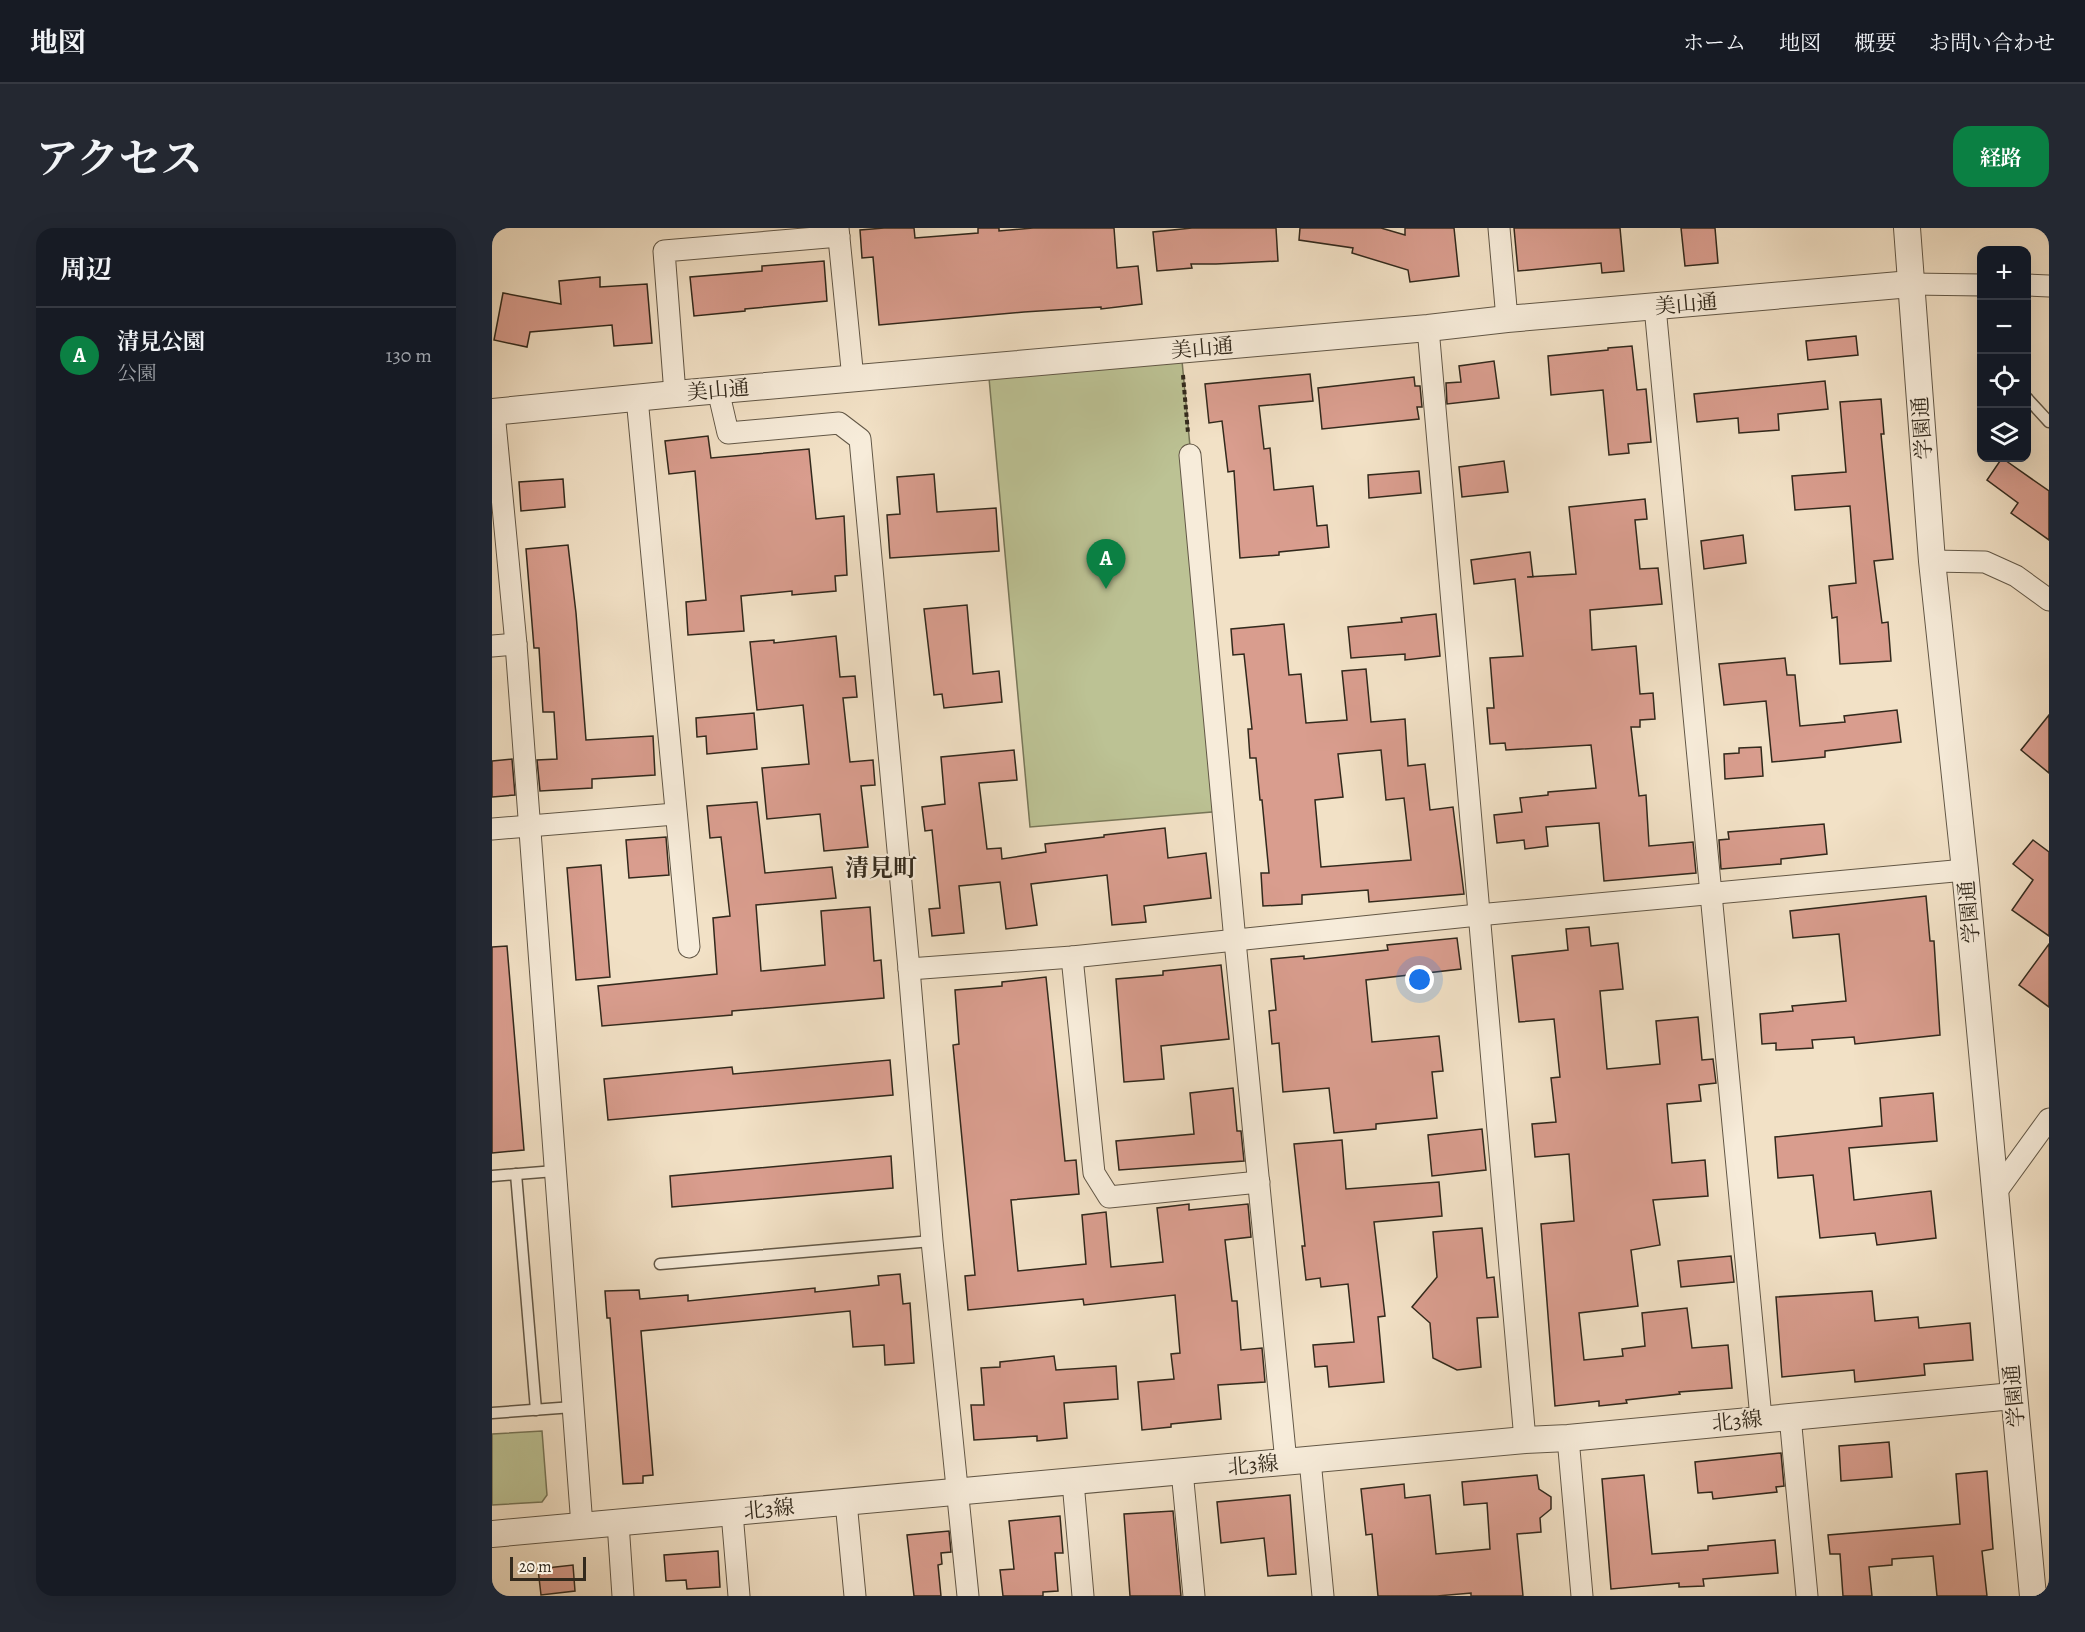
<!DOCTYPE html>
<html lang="ja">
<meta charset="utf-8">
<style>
:root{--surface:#171b24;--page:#242831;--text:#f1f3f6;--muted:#9ea1a6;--line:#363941;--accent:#0b8043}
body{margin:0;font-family:Alegreya,"Noto Serif JP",serif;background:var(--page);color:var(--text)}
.controls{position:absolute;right:18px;top:18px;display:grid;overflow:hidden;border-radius:12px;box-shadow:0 6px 24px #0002}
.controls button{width:54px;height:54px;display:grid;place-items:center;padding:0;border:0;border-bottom:2px solid var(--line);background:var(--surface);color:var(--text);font:30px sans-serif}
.scale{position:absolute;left:18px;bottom:15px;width:76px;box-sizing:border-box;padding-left:6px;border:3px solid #32291c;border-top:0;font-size:16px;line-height:21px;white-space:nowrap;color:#32291c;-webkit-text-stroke:4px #f7ecda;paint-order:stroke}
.you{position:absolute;left:928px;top:752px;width:21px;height:21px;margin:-15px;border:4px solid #fff;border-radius:50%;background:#1a73e8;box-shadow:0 0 0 9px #1a73e833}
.badge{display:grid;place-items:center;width:39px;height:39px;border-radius:50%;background:var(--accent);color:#fff;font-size:20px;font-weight:700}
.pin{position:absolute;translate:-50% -50px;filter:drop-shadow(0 2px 3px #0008)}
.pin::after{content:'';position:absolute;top:32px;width:21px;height:18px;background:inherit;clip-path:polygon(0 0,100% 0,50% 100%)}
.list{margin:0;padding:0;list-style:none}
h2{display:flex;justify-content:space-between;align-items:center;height:78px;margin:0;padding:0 24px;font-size:26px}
h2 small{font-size:20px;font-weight:400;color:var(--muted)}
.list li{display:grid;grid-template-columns:39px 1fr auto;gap:18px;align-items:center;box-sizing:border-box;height:96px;padding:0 24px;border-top:2px solid var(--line)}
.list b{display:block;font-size:22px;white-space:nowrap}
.list p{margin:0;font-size:20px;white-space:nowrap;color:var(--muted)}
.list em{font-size:20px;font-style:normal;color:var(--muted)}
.icon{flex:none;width:33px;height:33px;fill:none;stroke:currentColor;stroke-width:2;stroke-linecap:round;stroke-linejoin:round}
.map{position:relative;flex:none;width:1557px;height:1368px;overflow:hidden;border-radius:18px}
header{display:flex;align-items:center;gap:36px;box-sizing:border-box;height:84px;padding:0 30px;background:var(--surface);border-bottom:2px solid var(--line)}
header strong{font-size:28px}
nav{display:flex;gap:33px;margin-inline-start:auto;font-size:21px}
.intro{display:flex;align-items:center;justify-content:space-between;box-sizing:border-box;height:144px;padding:0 36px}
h1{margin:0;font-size:42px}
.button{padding:15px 27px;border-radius:18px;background:var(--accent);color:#fff;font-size:21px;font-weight:700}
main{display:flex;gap:36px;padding:0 36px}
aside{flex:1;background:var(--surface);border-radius:18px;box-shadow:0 6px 24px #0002}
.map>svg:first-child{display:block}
</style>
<header>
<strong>地図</strong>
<nav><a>ホーム</a><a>地図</a><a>概要</a><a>お問い合わせ</a></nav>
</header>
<div class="intro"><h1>アクセス</h1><a class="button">経路</a></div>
<main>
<aside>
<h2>周辺<small></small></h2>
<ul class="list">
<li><span class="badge">A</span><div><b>清見公園</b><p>公園</p></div><em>130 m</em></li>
</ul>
</aside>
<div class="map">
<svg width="1557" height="1368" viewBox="0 0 1557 1368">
<rect width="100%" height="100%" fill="#f2e1c6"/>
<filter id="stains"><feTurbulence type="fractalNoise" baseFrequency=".00333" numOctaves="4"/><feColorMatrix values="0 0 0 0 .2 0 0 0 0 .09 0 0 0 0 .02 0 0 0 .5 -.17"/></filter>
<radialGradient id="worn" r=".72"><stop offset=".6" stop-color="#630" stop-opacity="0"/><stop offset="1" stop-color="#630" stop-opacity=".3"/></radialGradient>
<g fill="#bcc294" stroke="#777658" stroke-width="1.5">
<polygon points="689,122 732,583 538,599 496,139"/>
<polygon points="50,1203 55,1267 50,1274 0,1277 0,1206"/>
</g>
<g fill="#d99d8e" stroke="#32291c" stroke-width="1.5" fill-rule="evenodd">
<polygon points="392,0 422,0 423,10 486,5 486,0 507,0 507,3 541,0 622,0 625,40 646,38 650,76 609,81 609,79 532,84 387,97 381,29 370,30 368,2"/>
<polygon points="700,0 784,0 786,33 724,36 699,36 700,40 665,43 661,4"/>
<polygon points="808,0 889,0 913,7 913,0 962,0 967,48 918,54 916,42 860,25 861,20 807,12"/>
<polygon points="1022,0 1128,0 1132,43 1110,45 1109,35 1026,43"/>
<polygon points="1189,0 1223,0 1226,35 1193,38"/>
<polygon points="332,33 335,73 253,81 253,83 202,88 198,49 270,43 270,38"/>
<polygon points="108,49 108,59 155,56 160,115 122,118 120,97 38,104 35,119 2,112 11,65 69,76 67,53"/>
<polygon points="1364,108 1366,127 1316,132 1314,113"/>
<polygon points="1140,118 1145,162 1154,161 1159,214 1136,216 1137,225 1117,227 1111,162 1059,167 1056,128 1116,122 1116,120"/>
<polygon points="1002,133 1007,170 955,176 954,155 969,154 967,138"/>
<polygon points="818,146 821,173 767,178 772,221 778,220 782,262 821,258 825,298 835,297 837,319 787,324 787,327 748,330 742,243 736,244 730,193 717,195 713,156"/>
<polygon points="922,149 923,158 928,158 930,179 925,179 927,191 830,201 826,160"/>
<polygon points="1333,153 1336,181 1286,186 1287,202 1247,205 1246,190 1205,194 1202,166"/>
<polygon points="1389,171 1392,206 1389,206 1401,331 1382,333 1390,395 1396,394 1399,433 1348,436 1345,389 1340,390 1337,358 1364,355 1358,278 1303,282 1300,248 1354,244 1348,174"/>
<polygon points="216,208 219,230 317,221 324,291 352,288 355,347 343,348 344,363 300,367 300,363 249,368 252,403 196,407 194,374 214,372 203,243 177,246 173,213"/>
<polygon points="1510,230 1557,263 1557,312 1519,285 1526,275 1495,252"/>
<polygon points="1012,233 1016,264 970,269 967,239"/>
<polygon points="927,243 929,265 877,270 876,247"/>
<polygon points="442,246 445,284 504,280 507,323 398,330 395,287 408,286 405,249"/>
<polygon points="71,251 73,279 29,283 27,254"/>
<polygon points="1153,271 1155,291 1143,292 1148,341 1166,340 1170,376 1098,382 1100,422 1144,418 1148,466 1161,465 1163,491 1148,492 1148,499 1139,499 1147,568 1154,567 1157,618 1201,614 1204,645 1112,653 1107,595 1054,599 1056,618 1033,621 1032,612 1005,615 1002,587 1030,584 1028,570 1056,567 1056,564 1104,560 1099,517 1014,522 1013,515 998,516 995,480 1002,480 998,430 1031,428 1023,351 982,356 979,332 1038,324 1041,349 1035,349 1084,346 1077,279"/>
<polygon points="1251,307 1254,335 1212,341 1209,313"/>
<polygon points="76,317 84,385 94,512 161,508 163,547 100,551 100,560 48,563 45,532 65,531 62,484 51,484 47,420 42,420 34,321"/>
<polygon points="475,377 481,446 507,443 510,474 452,480 450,466 442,467 432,381"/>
<polygon points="944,386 948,428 913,432 913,426 859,430 856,399 910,394 909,390"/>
<path d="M792 396 797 447 809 446 814 495 855 492 850 443 874 441 879 494 913 491 916 538 933 536 938 582 961 579 972 666 877 674 876 662 810 667V676L771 678 769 645H777L770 572H768L764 530H758L756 501H760L752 426 741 427 739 401ZM889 522 894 572 912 570 919 632 829 639 823 572 851 569 846 526Z"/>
<polygon points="344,408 348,449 363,448 365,469 351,470 358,534 381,532 383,557 369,558 376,619 332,623 328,586 275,591 270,540 317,536 311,477 265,482 258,414 282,412 282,415"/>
<polygon points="1293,430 1295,447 1303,447 1308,498 1353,494 1352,488 1405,482 1409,514 1333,523 1333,529 1280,534 1274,473 1232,477 1227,436"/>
<polygon points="262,485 265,521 215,526 214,508 205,509 204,490"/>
<polygon points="1557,487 1557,545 1529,522"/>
<polygon points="1269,519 1271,548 1233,551 1232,526 1247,525 1247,520"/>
<polygon points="522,522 525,552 487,555 495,621 509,620 510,631 554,624 553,616 612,609 612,607 673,600 676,630 714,625 719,670 652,678 654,694 620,697 615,647 539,656 545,697 514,701 508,654 467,658 472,705 440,708 437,681 448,680 440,602 433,603 430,579 453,576 449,529"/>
<polygon points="20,531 23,567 0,569 0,533"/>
<polygon points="265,574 273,645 340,639 344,670 264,677 269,743 333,737 329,683 378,679 382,733 389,732 392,770 240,783 240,787 110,798 106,758 225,746 221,690 238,688 229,609 218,610 215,578"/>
<polygon points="1332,596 1335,626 1289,631 1289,636 1229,641 1227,612 1237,611 1236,604"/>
<polygon points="174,609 177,647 137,650 134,612"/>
<polygon points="1541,612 1557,624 1557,708 1520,682 1541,652 1521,636"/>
<polygon points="109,637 118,749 84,752 75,640"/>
<polygon points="1434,668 1438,713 1442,713 1448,807 1363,816 1362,809 1320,812 1321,820 1284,822 1284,815 1270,816 1268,786 1301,783 1300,778 1354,773 1347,706 1301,710 1298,683"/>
<polygon points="1097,699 1099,718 1126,715 1131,761 1108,763 1115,841 1168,836 1164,793 1206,789 1210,832 1221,831 1224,855 1207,857 1209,873 1175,876 1180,935 1213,932 1216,968 1161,972 1168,1017 1139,1022 1146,1078 1087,1085 1092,1132 1131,1128 1130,1121 1153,1118 1150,1085 1195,1080 1200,1120 1236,1117 1240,1160 1187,1164 1188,1166 1134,1172 1135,1175 1107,1178 1107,1173 1063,1178 1049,996 1082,993 1077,926 1043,929 1040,896 1064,894 1059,850 1068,849 1062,791 1027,794 1020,728 1076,722 1074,701"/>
<polygon points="965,710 969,741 874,752 880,814 947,808 951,843 940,844 945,890 884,896 884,901 842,905 837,860 791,864 787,815 780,816 777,783 784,782 779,731 812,728 812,731 896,722 895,717"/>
<polygon points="1557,716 1557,779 1527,757"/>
<polygon points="15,718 32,922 0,925 0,719"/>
<polygon points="729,737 737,811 669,818 672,851 632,854 624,751 671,747 671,743"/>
<polygon points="554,749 573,933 584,932 587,966 519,972 526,1043 594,1036 590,987 614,984 619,1039 671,1034 665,980 697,976 697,982 756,976 759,1009 733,1012 740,1073 745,1073 749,1122 770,1120 773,1154 726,1157 729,1191 679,1196 679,1199 650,1202 646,1154 682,1151 679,1126 688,1125 683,1067 592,1077 591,1071 476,1082 473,1048 483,1047 461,817 467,816 463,762 510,758 510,754"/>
<polygon points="398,832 401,867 116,892 112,851 240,839 241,846"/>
<polygon points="741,860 745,903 749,903 752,933 627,942 624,913 702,906 698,865"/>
<polygon points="1441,865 1445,913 1357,920 1362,972 1439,963 1444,1010 1385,1017 1383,1005 1328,1010 1321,947 1286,950 1283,909 1390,898 1388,870"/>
<polygon points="990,901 994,942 940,948 936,907"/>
<polygon points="850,912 854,961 947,954 950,988 882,994 893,1088 886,1089 892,1154 837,1159 835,1138 823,1139 821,1117 862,1114 856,1056 829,1059 828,1050 814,1052 810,1018 813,1018 802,916"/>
<polygon points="399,928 401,960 180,979 178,948"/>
<polygon points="990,1000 995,1050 1002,1049 1006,1089 985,1090 989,1139 965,1142 941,1130 938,1095 920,1079 945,1049 941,1004"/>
<polygon points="1239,1028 1242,1054 1189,1059 1186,1033"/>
<polygon points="408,1046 411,1076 418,1075 422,1135 393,1137 392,1117 361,1119 358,1083 149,1103 161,1247 151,1248 151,1255 131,1256 118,1090 115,1090 113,1063 147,1062 148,1071 196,1067 196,1073 323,1060 323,1064 387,1057 386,1048"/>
<polygon points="1380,1063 1383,1093 1426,1089 1427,1100 1478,1095 1481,1132 1432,1136 1433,1147 1363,1154 1362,1142 1290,1149 1284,1069"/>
<polygon points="562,1128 564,1142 624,1138 626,1171 572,1175 575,1210 545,1213 545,1208 482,1212 479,1177 492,1177 489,1140 508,1139 508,1134"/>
<polygon points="1397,1214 1400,1249 1349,1253 1347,1218"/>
<polygon points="1289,1225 1292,1258 1284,1259 1285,1264 1221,1271 1220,1264 1206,1265 1203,1234"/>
<polygon points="1495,1243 1501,1321 1490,1323 1495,1368 1445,1368 1441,1328 1400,1331 1400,1337 1377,1339 1380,1368 1351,1368 1348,1326 1338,1326 1336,1307 1468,1296 1464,1246"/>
<polygon points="1045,1247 1047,1261 1059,1269 1059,1281 1048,1290 1049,1304 1025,1306 1031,1368 979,1368 979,1365 945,1368 886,1368 880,1306 874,1307 869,1261 912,1256 913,1270 938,1267 944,1326 998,1321 995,1275 972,1277 970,1254"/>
<polygon points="1152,1247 1160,1326 1216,1322 1216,1318 1283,1312 1286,1345 1211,1351 1212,1358 1187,1359 1187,1355 1119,1361 1110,1251"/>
<polygon points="798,1267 804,1346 776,1348 772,1310 729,1315 725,1274"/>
<polygon points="681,1283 689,1368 638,1368 632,1286"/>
<polygon points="568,1288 571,1325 563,1325 566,1363 551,1364 551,1368 511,1368 508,1342 522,1341 517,1293"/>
<polygon points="457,1303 459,1324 449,1325 450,1336 446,1337 449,1368 422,1368 415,1307"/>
<polygon points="226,1323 228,1359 195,1361 194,1352 174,1353 172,1327"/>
<polygon points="81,1337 83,1363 49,1367 46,1341"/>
</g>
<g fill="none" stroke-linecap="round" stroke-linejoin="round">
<g stroke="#625746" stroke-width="13">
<g id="service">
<polyline points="1534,169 1557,194"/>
<polyline points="24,946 44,1182"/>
<polyline points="0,948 63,943"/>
<polyline points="168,1036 440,1013"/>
<polyline points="0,1185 81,1179"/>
</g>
</g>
<g stroke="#625746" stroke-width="23">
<g id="minor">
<polyline points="346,0 361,151"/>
<polyline points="1007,0 1015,91"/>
<polyline points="1419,56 1490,57"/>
<polyline points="1534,57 1557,58"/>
<polyline points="1163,79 1269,1190"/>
<polyline points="936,100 1033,1212"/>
<polyline points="226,162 236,205 347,195 368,211 417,741 440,1013 476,1368"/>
<polyline points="183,166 172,23 347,8"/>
<polyline points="145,170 197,719"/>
<polyline points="2,184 24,416 90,1298"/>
<polyline points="698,227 743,713 794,1234"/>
<polyline points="1440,333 1493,334 1524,348 1557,372"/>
<polyline points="0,418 24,416"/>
<polyline points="0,601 183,586"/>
<polyline points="580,729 602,945 617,969 767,954"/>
<polyline points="417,741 580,729 986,687 1473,642"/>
<polyline points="1504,964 1557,891"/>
<polyline points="1298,1188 1315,1368"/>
<polyline points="1076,1210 1090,1368"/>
<polyline points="818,1232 831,1368"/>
<polyline points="690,1243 702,1368"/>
<polyline points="581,1254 591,1368"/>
<polyline points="354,1274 363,1368"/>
<polyline points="240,1285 247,1368"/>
<polyline points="126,1295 131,1368"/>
</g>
</g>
<g stroke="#625746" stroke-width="28">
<g id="tertiary">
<polyline points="1415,0 1440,333 1473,642 1541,1368"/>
<polyline points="0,184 183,166 936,100 1015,91 1419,56"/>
<polyline points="0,1306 1033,1212 1076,1210 1521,1168"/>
</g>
</g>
<polyline stroke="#32291c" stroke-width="4" stroke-dasharray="4.5 3" stroke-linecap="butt" points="691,147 696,205"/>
<use href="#service" stroke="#f7ecda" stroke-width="10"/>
<use href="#minor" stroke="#f7ecda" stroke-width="21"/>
<use href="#tertiary" stroke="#f7ecda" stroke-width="26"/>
</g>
<g text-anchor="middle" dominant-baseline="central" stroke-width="4.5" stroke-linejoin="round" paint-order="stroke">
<g font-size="21" fill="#32291c" stroke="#f7ecda">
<text transform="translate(1194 76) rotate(-5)">美山通</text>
<text transform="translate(710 120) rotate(-5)">美山通</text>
<text transform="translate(226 162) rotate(-5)">美山通</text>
<text transform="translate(1430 200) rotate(-94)">学園通</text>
<text transform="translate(1477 684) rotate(-95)">学園通</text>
<text transform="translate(1522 1168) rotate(-95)">学園通</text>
<text transform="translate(1245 1193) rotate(-6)">北3線</text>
<text transform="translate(761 1237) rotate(-5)">北3線</text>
<text transform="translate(277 1281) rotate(-5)">北3線</text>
</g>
<g font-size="24" font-weight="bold" fill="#32291c" stroke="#f7ecda">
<text x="389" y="640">清見町</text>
</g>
</g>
<rect width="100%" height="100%" filter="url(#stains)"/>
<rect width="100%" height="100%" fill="url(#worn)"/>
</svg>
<div class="controls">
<button>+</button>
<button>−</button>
<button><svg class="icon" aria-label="locate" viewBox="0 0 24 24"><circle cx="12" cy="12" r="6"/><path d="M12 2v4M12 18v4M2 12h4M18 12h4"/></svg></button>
<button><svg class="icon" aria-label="layers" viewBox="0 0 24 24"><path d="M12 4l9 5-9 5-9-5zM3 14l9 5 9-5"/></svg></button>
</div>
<div class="scale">20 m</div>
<div class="you"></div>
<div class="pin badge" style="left:614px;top:361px">A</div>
</div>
</main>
